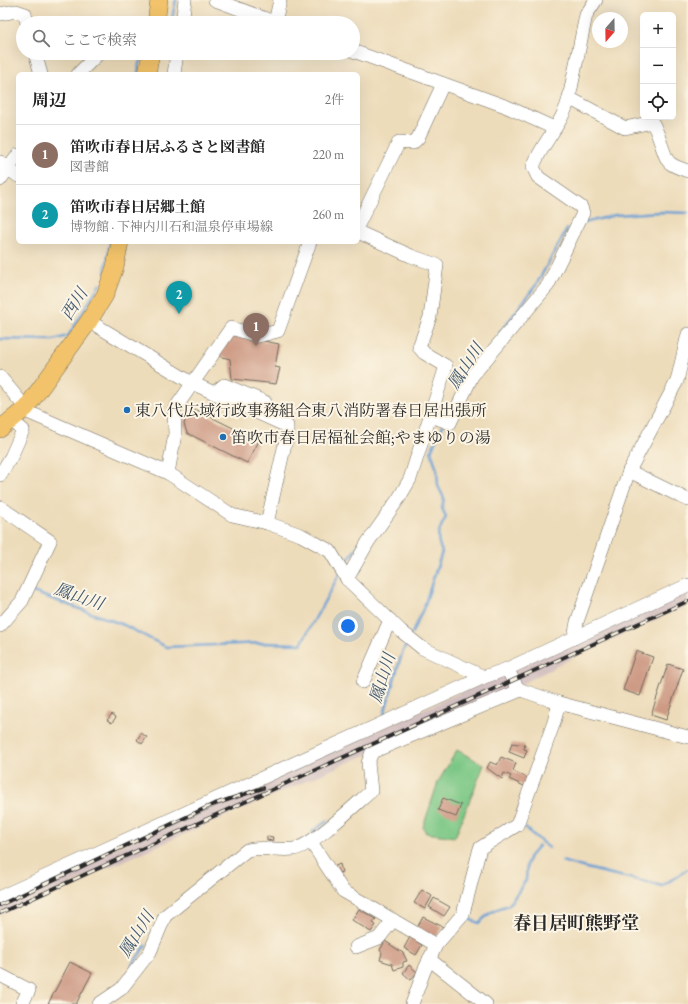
<!DOCTYPE html>
<html lang="ja">
<meta charset="utf-8">
<style>
:root{--surface:#fff;--page:#f2f2f2;--text:#222;--muted:#767676;--line:#e0e0e0;--accent:#2563eb}
body{margin:0;font-family:"EB Garamond","Noto Serif JP",serif;background:var(--page);color:var(--text)}
.controls{position:absolute;right:12px;top:12px;display:grid;overflow:hidden;border-radius:6px;box-shadow:0 4px 16px #0002}
.controls button{width:36px;height:36px;display:grid;place-items:center;padding:0;border:0;border-bottom:1px solid var(--line);background:var(--surface);color:var(--text);font:20px sans-serif}
.compass{position:absolute;left:592px;top:12px;width:36px;height:36px;border-radius:50%;background:var(--surface);box-shadow:0 4px 16px #0002;rotate:200deg}
.you{position:absolute;left:348px;top:626px;width:14px;height:14px;margin:-10px;border:3px solid #fff;border-radius:50%;background:#1a73e8;box-shadow:0 0 0 6px #1a73e833}
.badge{display:grid;place-items:center;width:26px;height:26px;border-radius:50%;background:var(--accent);color:#fff;font-size:13px;font-weight:700}
.pin{position:absolute;translate:-50% -33px;filter:drop-shadow(0 1px 2px #0008)}
.pin::after{content:'';position:absolute;top:21px;width:14px;height:12px;background:inherit;clip-path:polygon(0 0,100% 0,50% 100%)}
.list{margin:0;padding:0;list-style:none}
h2{display:flex;justify-content:space-between;align-items:center;height:52px;margin:0;padding:0 16px;font-size:17px}
h2 small{font-size:13px;font-weight:400;color:var(--muted)}
.list li{display:grid;grid-template-columns:26px 1fr auto;gap:12px;align-items:center;box-sizing:border-box;height:60px;padding:0 16px;border-top:1px solid var(--line)}
.list b{display:block;font-size:15px;white-space:nowrap}
.list p{margin:0;font-size:13px;white-space:nowrap;color:var(--muted)}
.list em{font-size:13px;font-style:normal;color:var(--muted)}
.icon{flex:none;width:22px;height:22px;fill:none;stroke:currentColor;stroke-width:2;stroke-linecap:round;stroke-linejoin:round}
.map{position:relative;flex:none;width:688px;height:1004px;overflow:hidden}
.search{position:absolute;background:var(--surface);box-shadow:0 4px 16px #0002;left:16px;top:16px;width:344px;height:44px;display:flex;align-items:center;gap:10px;box-sizing:border-box;padding:0 14px;border-radius:22px;color:var(--muted);font-size:15px}
.panel{position:absolute;background:var(--surface);box-shadow:0 4px 16px #0002;left:16px;top:72px;width:344px;height:172px;border-radius:6px}
.map>svg:first-child{display:block}
</style>
<div class="map">
<svg width="688" height="1004" viewBox="0 0 688 1004">
<rect width="100%" height="100%" fill="#fcf5e5"/>
<filter id="ink" filterUnits="userSpaceOnUse"><feTurbulence type="fractalNoise" baseFrequency=".025" numOctaves="2"/><feDisplacementMap in="SourceGraphic" scale="8" xChannelSelector="R" yChannelSelector="G"/><feConvolveMatrix kernelMatrix="1 2 1 2 8 2 1 2 1" color-interpolation-filters="sRGB"/></filter>
<filter id="wash" filterUnits="userSpaceOnUse"><feTurbulence type="fractalNoise" baseFrequency=".012" numOctaves="4" result="noise"/><feDisplacementMap in="SourceGraphic" scale="16" xChannelSelector="R" yChannelSelector="G"/><feGaussianBlur stdDeviation="0.9" result="paint"/><feColorMatrix in="noise" values="0 0 0 0 0 0 0 0 0 0 0 0 0 0 0 0 0 1.4 0 .05"/><feComposite in="paint" operator="in"/></filter>
<g filter="url(#wash)">
<rect width="100%" height="100%" fill="#eddcba"/>
<polygon fill="#d2bfc0" points="688,590 688,605 586,651 518,686 372,752 0,915 0,900"/>
<polygon fill="#7bc785" stroke="#537958" points="457,750 484,765 455,837 426,833 423,827 438,782"/>
<g fill="none" stroke-linecap="round" stroke-linejoin="round">
<g stroke="#669ed4" stroke-width="2.5">
<polyline points="171,23 176,0"/>
<polyline points="138,74 139,63 142,60"/>
<polyline points="584,223 615,215 660,212 688,213"/>
<polyline points="105,272 110,242"/>
<polyline points="499,334 536,285 567,229"/>
<polyline points="0,339 53,340 68,336 100,284"/>
<polyline points="344,565 361,542"/>
<polyline points="30,591 124,625 166,647 265,643 301,644 339,575"/>
<path d="M412 633 424 607 442 552C435 536 438 532 446 517L442 508 444 498 438 486 437 470 431 451 443 425"/>
<polyline points="383,718 402,653 408,641"/>
<polyline points="525,828 549,848"/>
<polyline points="312,832 327,821"/>
<path d="M562 861C595 872 629 877 662 886L688 869"/>
<path d="M464 920 469 919 479 923C489 913 496 908 509 905L526 880 527 863 530 856 539 846"/>
<polyline points="132,965 146,945"/>
</g>
</g>
<g id="blocks">
<g fill="#cd9a84">
<polygon points="232,335 279,344 275,367 280,368 276,384 232,379 230,359 218,356"/>
<polygon points="197,410 259,441 247,463 187,433 184,424 188,412"/>
<polygon points="636,651 653,657 640,696 623,690"/>
<polygon points="668,664 683,669 666,720 651,715"/>
<polygon points="112,714 116,717 112,723 107,720"/>
<polygon points="141,733 147,737 142,744 137,740"/>
<polygon points="512,743 525,745 524,749 527,750 524,758 509,752"/>
<polygon points="501,757 516,763 513,771 528,778 524,786 509,779 511,776 504,773 502,779 487,768 490,762 497,765"/>
<polygon points="443,798 461,805 456,817 438,810"/>
<polygon points="267,836 273,837 272,841 267,840"/>
<polygon points="340,864 342,872 335,874 333,867"/>
<polygon points="422,890 432,896 425,909 414,903"/>
<polygon points="434,898 450,907 444,916 429,907"/>
<polygon points="359,909 376,919 373,923 376,925 371,932 352,920"/>
<polygon points="423,917 443,927 435,939 417,928"/>
<polygon points="410,937 422,945 416,955 404,948"/>
<polygon points="385,941 403,953 407,961 403,962 403,967 394,970 392,964 380,960 382,953 380,950"/>
<polygon points="70,962 92,973 76,1004 48,1004"/>
<polygon points="409,965 417,972 411,980 403,973"/>
</g>
</g>
</g>
<g filter="url(#ink)">
<use href="#blocks" fill-opacity="0" stroke="#6f695d" stroke-width="1"/>
<g fill="none" stroke-linecap="round" stroke-linejoin="round">
<g stroke="#6f695d" stroke-width="14">
<g id="minor">
<polyline points="215,0 277,23"/>
<polyline points="0,14 16,11 25,14 27,23"/>
<polyline points="275,22 280,0"/>
<polyline points="182,23 185,0"/>
<polyline points="353,51 505,106 554,128"/>
<polyline points="35,53 41,74"/>
<polyline points="78,74 99,53"/>
<polyline points="174,74 177,53"/>
<polyline points="569,98 586,15 596,0"/>
<polyline points="0,162 18,176"/>
<polyline points="0,180 18,155"/>
<polyline points="358,225 399,142 413,143 418,138 443,84"/>
<polyline points="89,321 192,383 287,426 287,435 267,523"/>
<polyline points="0,377 30,413 168,473 175,434 174,410 231,328 258,336 278,331 310,242"/>
<polyline points="214,393 224,385 265,402 268,417"/>
<path d="M431 416 450 423 472 376 548 285 583 213 581 207 538 177 533 167C542 142 563 124 569 98L625 128 652 122C659 132 664 159 670 163 675 167 682 169 688 171"/>
<polyline points="629,471 688,500"/>
<polyline points="168,473 232,515 267,523 301,535 330,551 347,579 401,631 422,648 484,677 507,669 688,585"/>
<polyline points="0,475 11,457 23,430 11,420"/>
<polyline points="0,507 50,541 22,601 0,626"/>
<polyline points="347,579 368,542 399,498 410,479 446,366 424,353 419,347 430,317 437,265 411,256 358,232"/>
<polyline points="574,638 577,622 629,471 677,381 688,334"/>
<polyline points="507,669 517,687 521,690 559,703 688,737"/>
<polyline points="363,682 390,620"/>
<polyline points="311,842 343,891 436,945"/>
<polyline points="0,897 484,677"/>
<polyline points="356,947 379,938 393,920"/>
<polyline points="429,959 486,1004"/>
<polyline points="0,975 29,990 22,1004"/>
<path d="M99 1004 121 989 150 952 165 916 247 850C264 846 278 851 294 849 313 846 355 805 371 791L368 763 372 752 521 690"/>
<polyline points="412,1004 424,971 436,945 463,914 480,848 517,825 554,722 559,703"/>
</g>
</g>
<g stroke="#6f695d" stroke-width="18">
<g id="major">
<polyline points="156,23 159,0"/>
<polyline points="147,74 151,53"/>
<polyline points="0,429 26,408 89,321 105,295 115,267 120,242"/>
</g>
</g>
<use href="#minor" stroke="#fff" stroke-width="13"/>
<use href="#major" stroke="#f2c36a" stroke-width="17"/>
<g stroke="#2b2b2b" stroke-width="4">
<g id="rail">
<polyline points="0,905 212,805 263,788"/>
<polyline points="0,913 688,601"/>
</g>
</g>
<use href="#rail" stroke="#fcf5e5" stroke-width="2.5" stroke-dasharray="8" stroke-linecap="butt"/>
</g>
</g>
<g fill="#1f6fb2" stroke="#fcf5e5" stroke-width="1.5">
<circle cx="127" cy="410" r="4"/>
<circle cx="223" cy="437" r="4"/>
</g>
<g text-anchor="middle" dominant-baseline="central" stroke-width="4" stroke-linejoin="round" paint-order="stroke">
<g font-size="16" fill="#2b2b2b" stroke="#fcf5e5" text-anchor="start">
<text x="135" y="410">東八代広域行政事務組合東八消防署春日居出張所</text>
<text x="231" y="437">笛吹市春日居福祉会館;やまゆりの湯</text>
</g>
<g font-size="17" font-style="italic" fill="#43596f" stroke="#fcf5e5">
<text transform="translate(74 304) rotate(-58)">西川</text>
<text transform="translate(465 366) rotate(-57)">鳳山川</text>
<text transform="translate(79 596) rotate(19)">鳳山川</text>
<text transform="translate(382 678) rotate(-73)">鳳山川</text>
<text transform="translate(136 934) rotate(-58)">鳳山川</text>
</g>
<g font-size="18" font-weight="bold" fill="#2b2b2b" stroke="#fcf5e5">
<text x="576" y="922">春日居町熊野堂</text>
</g>
</g>
</svg>
<div class="controls">
<button>+</button>
<button>−</button>
<button><svg class="icon" aria-label="locate" viewBox="0 0 24 24"><circle cx="12" cy="12" r="6"/><path d="M12 2v4M12 18v4M2 12h4M18 12h4"/></svg></button>
</div>
<svg class="compass" viewBox="-18 -18 36 36"><path d="M0-13l5 13h-10z" fill="#e53935"/><path d="M0 13l5-13h-10z" fill="#767676"/></svg>
<div class="you"></div>
<div class="pin badge" style="left:256px;top:346px;background:#8d6e63">1</div>
<div class="pin badge" style="left:179px;top:314px;background:#0f9aa8">2</div>
<div class="search"><svg class="icon" aria-label="search" viewBox="0 0 24 24"><circle cx="10" cy="10" r="6"/><path d="M15 15l6 6"/></svg>ここで検索</div>
<section class="panel">
<h2>周辺<small>2件</small></h2>
<ul class="list">
<li><span class="badge" style="background:#8d6e63">1</span><div><b>笛吹市春日居ふるさと図書館</b><p>図書館</p></div><em>220 m</em></li>
<li><span class="badge" style="background:#0f9aa8">2</span><div><b>笛吹市春日居郷土館</b><p>博物館 · 下神内川石和温泉停車場線</p></div><em>260 m</em></li>
</ul>
</section>
</div>
